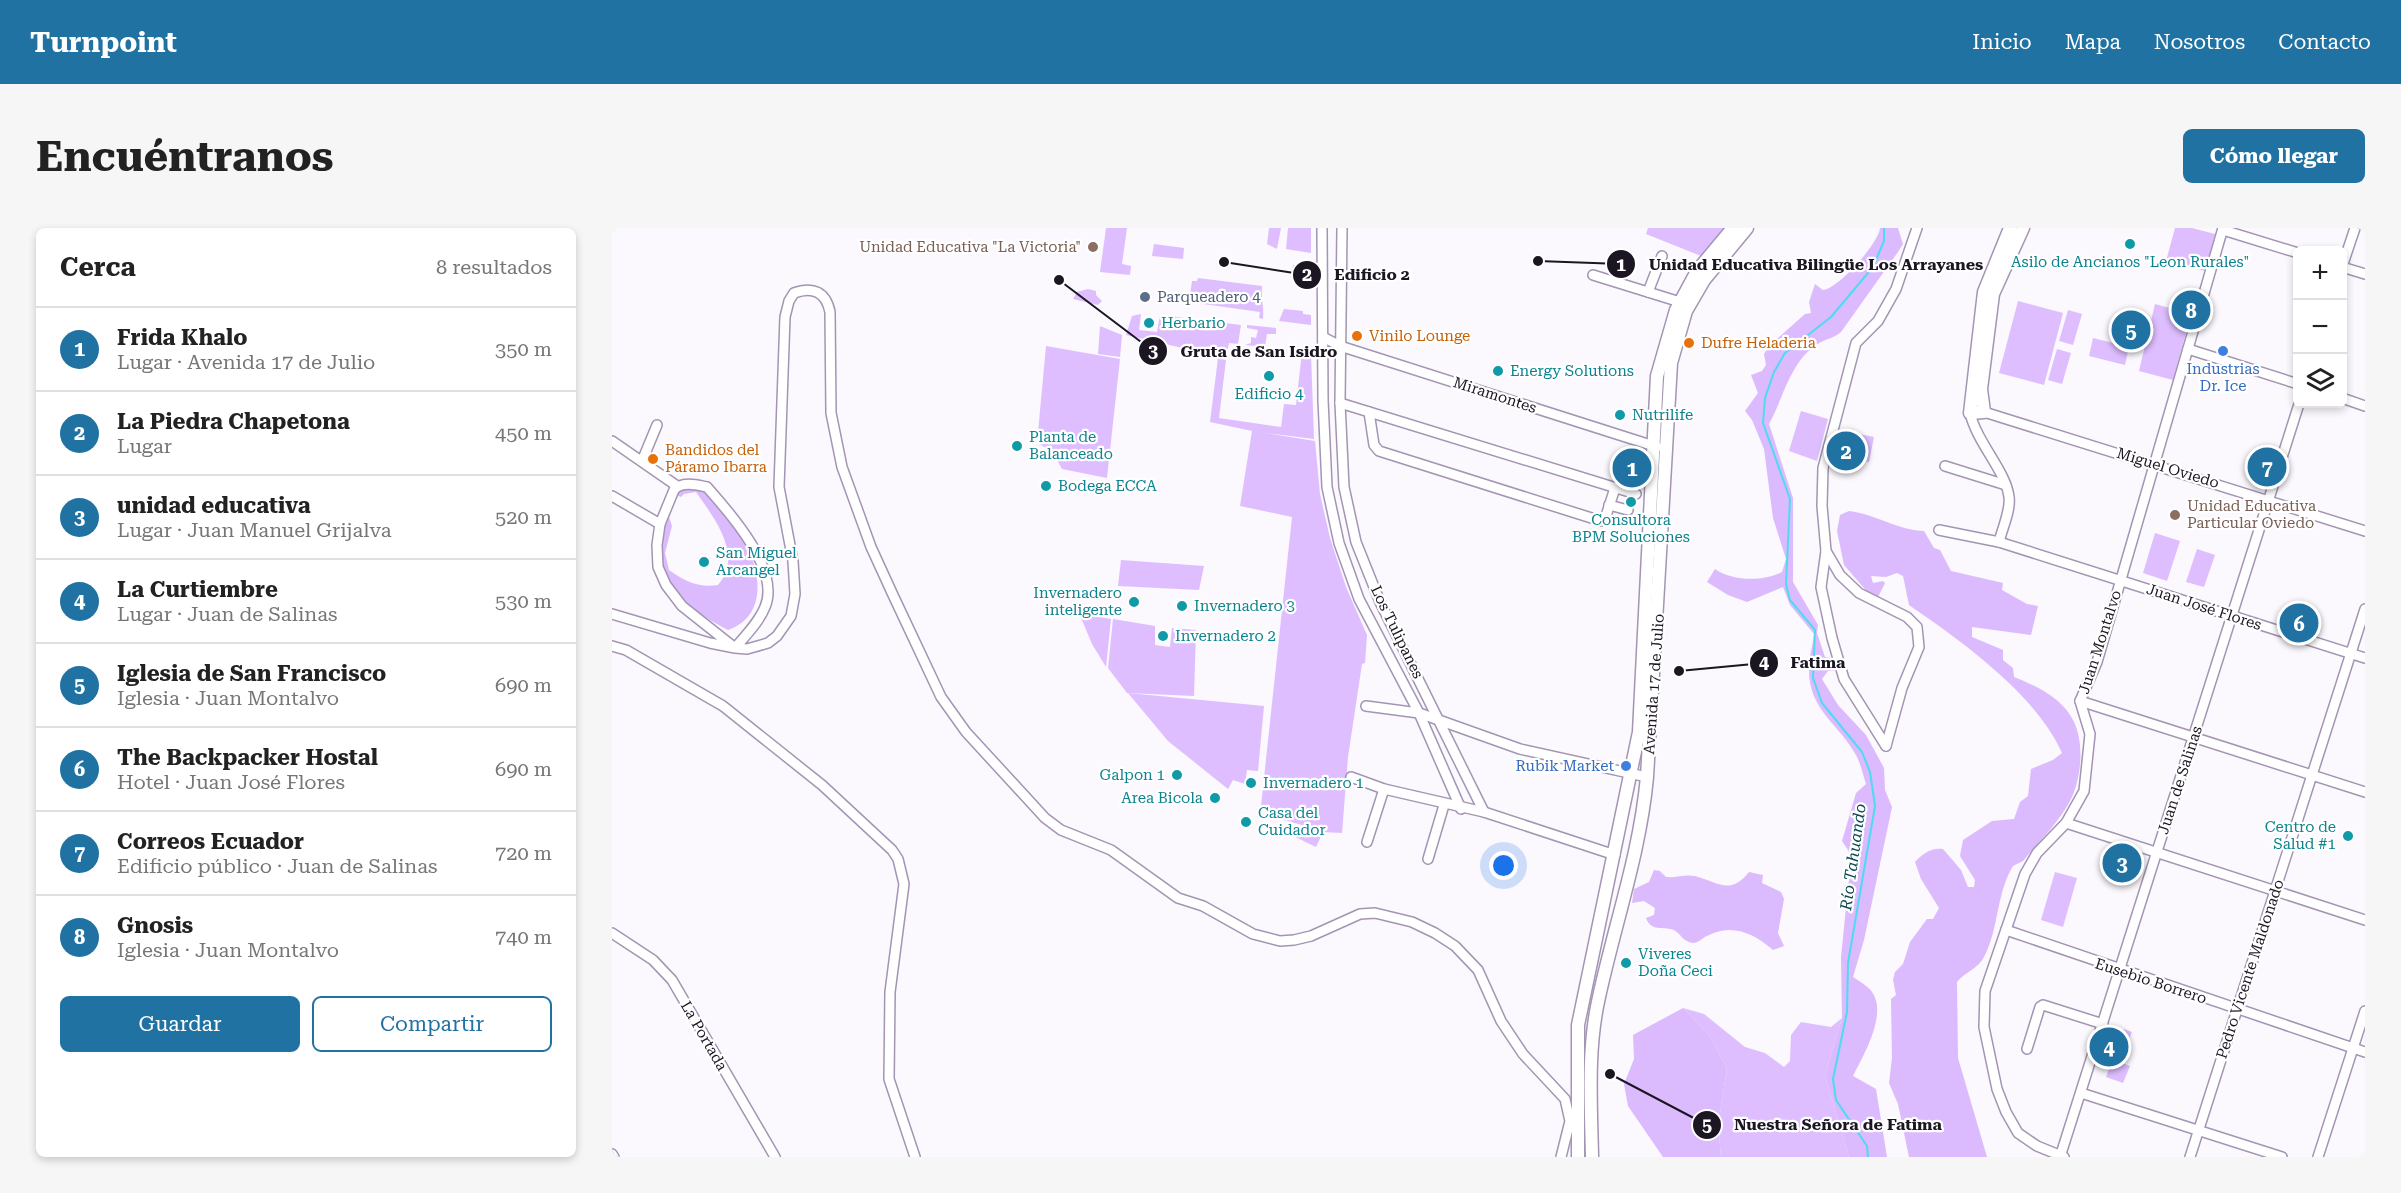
<!DOCTYPE html>
<html lang="es">
<meta charset="utf-8">
<style>
:root{--surface:#fff;--page:#f6f6f6;--text:#222;--muted:#767676;--line:#e0e0e0;--accent:#2072a3}
body{margin:0;font-family:"Roboto Serif",serif;background:var(--page);color:var(--text)}
.controls{position:absolute;right:18px;top:18px;display:grid;overflow:hidden;border-radius:9px;box-shadow:0 3px 9px #0003}
.controls button{width:54px;height:54px;display:grid;place-items:center;padding:0;border:0;border-bottom:2px solid var(--line);background:var(--surface);color:var(--text);font:30px sans-serif}
.you{position:absolute;left:892px;top:638px;width:21px;height:21px;margin:-15px;border:4px solid #fff;border-radius:50%;background:#1a73e8;box-shadow:0 0 0 9px #1a73e833}
.badge{display:grid;place-items:center;width:39px;height:39px;border-radius:50%;background:var(--accent);color:#fff;font-size:20px;font-weight:700}
.pin{position:absolute;translate:-50% -50%;border:3px solid #fff;box-shadow:0 2px 6px #0006}
.list{margin:0;padding:0;list-style:none}
h2{display:flex;justify-content:space-between;align-items:center;height:78px;margin:0;padding:0 24px;font-size:26px}
h2 small{font-size:20px;font-weight:400;color:var(--muted)}
.list li{display:grid;grid-template-columns:39px 1fr auto;gap:18px;align-items:center;box-sizing:border-box;height:84px;padding:0 24px;border-top:2px solid var(--line)}
.list b{display:block;font-size:22px;white-space:nowrap}
.list p{margin:0;font-size:20px;white-space:nowrap;color:var(--muted)}
.list em{font-size:20px;font-style:normal;color:var(--muted)}
.actions{display:flex;gap:12px;padding:18px 24px}
.actions a{flex:1;padding:14px 0;border:2px solid var(--accent);border-radius:9px;text-align:center;font-size:21px;color:var(--accent)}
.actions .main{background:var(--accent);color:#fff}
.icon{flex:none;width:33px;height:33px;fill:none;stroke:currentColor;stroke-width:2;stroke-linecap:round;stroke-linejoin:round}
.map{position:relative;flex:none;width:1753px;height:929px;overflow:hidden;border-radius:9px}
header{display:flex;align-items:center;gap:36px;box-sizing:border-box;height:84px;padding:0 30px;background:var(--accent);color:#fff}
header strong{font-size:28px}
nav{display:flex;gap:33px;margin-inline-start:auto;font-size:21px}
.intro{display:flex;align-items:center;justify-content:space-between;box-sizing:border-box;height:144px;padding:0 36px}
h1{margin:0;font-size:42px}
.button{padding:15px 27px;border-radius:9px;background:var(--accent);color:#fff;font-size:21px;font-weight:700}
main{display:flex;gap:36px;padding:0 36px}
aside{flex:1;background:var(--surface);border-radius:9px;box-shadow:0 3px 9px #0003}
.map>svg:first-child{display:block}
</style>
<header>
<strong>Turnpoint</strong>
<nav><a>Inicio</a><a>Mapa</a><a>Nosotros</a><a>Contacto</a></nav>
</header>
<div class="intro"><h1>Encuéntranos</h1><a class="button">Cómo llegar</a></div>
<main>
<aside>
<h2>Cerca<small>8 resultados</small></h2>
<ul class="list">
<li><span class="badge">1</span><div><b>Frida Khalo</b><p>Lugar · Avenida 17 de Julio</p></div><em>350 m</em></li>
<li><span class="badge">2</span><div><b>La Piedra Chapetona</b><p>Lugar</p></div><em>450 m</em></li>
<li><span class="badge">3</span><div><b>unidad educativa</b><p>Lugar · Juan Manuel Grijalva</p></div><em>520 m</em></li>
<li><span class="badge">4</span><div><b>La Curtiembre</b><p>Lugar · Juan de Salinas</p></div><em>530 m</em></li>
<li><span class="badge">5</span><div><b>Iglesia de San Francisco</b><p>Iglesia · Juan Montalvo</p></div><em>690 m</em></li>
<li><span class="badge">6</span><div><b>The Backpacker Hostal</b><p>Hotel · Juan José Flores</p></div><em>690 m</em></li>
<li><span class="badge">7</span><div><b>Correos Ecuador</b><p>Edificio público · Juan de Salinas</p></div><em>720 m</em></li>
<li><span class="badge">8</span><div><b>Gnosis</b><p>Iglesia · Juan Montalvo</p></div><em>740 m</em></li>
</ul>
<div class="actions"><a class="main">Guardar</a><a>Compartir</a></div>
</aside>
<div class="map">
<svg width="1753" height="929" viewBox="0 0 1753 929">
<rect width="100%" height="100%" fill="#fbf8fe"/>
<g fill="#debeff">
<polygon points="494,0 515,0 510,36 519,38 518,47 488,44"/>
<polygon points="657,0 669,0 665,21 655,16"/>
<polygon points="676,0 699,0 699,25 674,21"/>
<polygon points="1036,0 1112,0 1089,28 1034,6"/>
<polygon points="1563,0 1580,0 1603,6 1593,43 1554,33"/>
<polygon points="542,16 572,20 571,31 540,28"/>
<polygon points="681,37 699,39 700,55 684,53 685,46 680,45"/>
<path d="M586 50 650 58C649 71 652 79 651 91L647 90 648 84 577 74 580 53H585Z"/>
<polygon points="476,61 484,63 484,67 490,73 486,77 461,71 465,64"/>
<polygon points="1406,73 1451,85 1432,157 1387,145"/>
<polygon points="1543,76 1579,86 1561,152 1527,143"/>
<polygon points="672,81 691,83 691,86 699,87 699,97 667,93"/>
<polygon points="1456,82 1470,86 1461,117 1447,113"/>
<polygon points="529,86 527,102 545,104 548,87 629,97 626,116 617,115 614,130 514,107 520,88"/>
<polygon points="635,97 664,100 664,106 655,106 653,119 633,117 639,115 639,109 644,110 646,102 635,100"/>
<polygon points="488,98 510,107 508,129 486,126"/>
<polygon points="1481,110 1517,119 1513,137 1477,128"/>
<polygon points="434,118 508,131 495,250 450,241 440,223 425,215"/>
<polygon points="1445,121 1459,125 1450,156 1436,152"/>
<polygon points="690,124 699,126 702,211 647,204 703,213 708,266 718,310 734,359 755,407 753,435 750,436 736,529 730,605 711,604 704,619 675,605 690,603 690,597 672,592 649,578 680,289 628,278 640,203 598,194 606,130 614,132 607,190 669,199 672,176 684,177"/>
<polygon points="1189,183 1216,191 1205,233 1177,223"/>
<polygon points="1227,202 1262,209 1257,234 1220,227"/>
<polygon points="1543,305 1568,313 1555,353 1531,345"/>
<polygon points="1585,321 1603,327 1592,359 1574,354"/>
<polygon points="509,332 592,338 587,362 506,358"/>
<polygon points="467,385 499,391 494,439 480,416"/>
<polygon points="501,391 543,398 543,417 558,419 560,400 584,402 582,468 515,465 496,440"/>
<polygon points="516,465 652,478 646,543 635,542 633,556 621,552 616,561 556,513"/>
<polygon points="1443,644 1465,650 1451,699 1429,692"/>
<polygon points="1071,780 1092,786 1133,819 1153,825 1172,839 1178,833 1179,807 1189,794 1219,799 1230,790 1213,847 1237,929 1109,929 1106,897 1115,840 1096,806"/>
<polygon points="1512,801 1520,804 1508,834 1518,838 1511,855 1494,849"/>
</g>
<g fill="#dbbafd">
<path d="M1268 0H1286L1291 16 1286 24 1229 104C1222 110 1217 110 1209 114 1179 130 1172 169 1157 196L1181 270V354L1206 397 1205 405 1213 429 1232 433V442L1216 443 1210 451 1226 477 1254 507 1272 540 1273 562 1280 579 1252 712 1241 749C1247 753 1256 758 1260 764 1276 786 1251 828 1241 848L1264 861 1275 929H1237L1213 847 1230 790 1229 729 1237 650 1244 634 1230 613 1244 565 1254 556C1251 547 1249 537 1245 529 1228 496 1195 482 1197 438 1197 428 1201 417 1202 406L1178 377 1171 359 1135 374 1116 367 1095 354 1103 341C1119 353 1152 354 1170 344L1174 331 1161 290 1152 221 1140 192 1133 183 1146 165 1139 147 1150 143 1154 137 1152 126 1157 118 1193 86 1199 85 1197 74 1203 56 1211 62C1226 61 1267 15 1268 0Z"/>
<path d="M69 259 90 261C105 276 126 296 134 315 149 346 155 388 116 402 86 387 50 361 47 325 46 313 52 300 57 289L60 298 53 325 57 342C72 353 86 360 106 357 132 327 102 290 84 264L72 266 69 269 64 267Z"/>
<path d="M1237 283C1263 286 1285 302 1312 303L1322 320 1328 322 1339 343 1391 355 1390 362 1415 376 1426 378 1419 407 1360 399V409L1391 422V432L1401 440 1402 449C1422 457 1446 468 1458 487 1474 510 1470 552 1457 575 1445 596 1427 614 1411 633L1401 638C1384 666 1387 701 1372 729 1366 741 1353 744 1345 754L1346 830 1375 929H1297L1286 876 1277 855 1280 830 1279 771 1284 767 1281 752 1283 744 1291 736 1298 714 1315 691H1321L1327 680 1309 651 1303 634C1310 626 1320 619 1331 621L1349 642 1356 659H1362L1363 652 1348 628 1351 612 1380 593 1402 591 1408 574 1416 568 1419 541 1441 532 1450 525C1424 466 1349 413 1297 377L1291 348 1285 345 1274 349 1259 348 1261 355 1271 353 1273 355 1266 369 1258 367 1232 337 1225 303 1228 287Z"/>
<path d="M1042 642 1048 643 1054 649C1064 650 1073 646 1083 648 1106 654 1118 668 1137 644L1151 647 1150 655 1169 664 1172 671 1166 705 1172 718 1161 722C1143 706 1121 695 1097 707 1091 709 1087 715 1081 715 1071 714 1069 706 1062 702 1051 698 1039 704 1034 690L1042 687 1043 680 1032 673 1020 675 1022 661 1037 654Z"/>
<polygon points="1071,780 1096,806 1115,840 1106,897 1109,929 1051,929 1016,878 1012,856 1022,831 1021,807"/>
</g>
<g fill="none" stroke-linecap="round" stroke-linejoin="round">
<polyline stroke="#4edbf2" stroke-width="2" points="1256,929 1255,918 1224,872 1221,851 1235,784 1236,735 1263,578 1258,544 1250,524 1210,475 1201,450 1203,402 1178,372 1174,356 1178,271 1151,195 1153,170 1162,144 1173,125 1219,89 1261,39 1272,13 1272,0"/>
<g stroke="#a395b3" stroke-width="12">
<g id="minor">
<polyline points="710,0 711,172 715,259 727,315 747,371 807,485 849,581"/>
<polyline points="730,0 728,175 732,259 744,314 768,374 872,584"/>
<polyline points="1743,0 1730,39 1753,46"/>
<polyline points="1611,2 1686,25"/>
<polyline points="981,47 1068,74"/>
<polyline points="1036,64 1050,28"/>
<polyline points="711,109 728,118 1045,219"/>
<polyline points="1576,121 1686,156"/>
<polyline points="1730,170 1753,178"/>
<polyline points="728,175 1024,266"/>
<polyline points="757,184 762,217 767,223 989,293 993,291 1003,260"/>
<polyline points="1372,184 1753,303"/>
<path d="M1358 185C1365 215 1394 243 1397 269 1399 282 1390 301 1387 314"/>
<polyline points="0,213 65,258"/>
<polyline points="30,233 45,197"/>
<polyline points="1333,238 1394,257"/>
<polyline points="0,268 48,296"/>
<polyline points="997,277 1016,282"/>
<polyline points="1327,302 1387,314 1753,430"/>
<polyline points="1214,323 1228,347 1247,365 1295,389 1305,399 1307,419 1290,460 1274,518"/>
<path d="M0 386 98 415 123 420C134 407 147 394 153 379 169 342 118 285 95 259 85 257 70 253 62 262L48 296 45 317 46 339 54 357 70 378 123 420 135 421 156 415 165 408 179 388 183 366 181 333 167 259 173 89 177 73 182 65C201 58 214 64 218 84L219 185 230 239 259 319 281 367 329 469 354 504 433 590 449 602 499 622 566 670 591 678 641 706 668 713 682 712 699 708 748 686 763 685 800 694 823 705 843 718 866 742 889 793 911 826 953 871 958 893 949 929"/>
<polyline points="0,418 14,422 111,478 210,557 280,622 286,631 292,656 278,764 277,851 303,929"/>
<polyline points="1468,473 1753,564"/>
<polyline points="754,478 807,485 908,521 1035,549"/>
<polyline points="1274,518 1232,451 1220,410 1209,359 1214,323 1210,278 1211,240 1244,115 1266,93 1284,61 1305,0"/>
<polyline points="739,549 772,561 872,584 1003,627"/>
<polyline points="1454,595 1753,692"/>
<polyline points="755,614 772,561"/>
<polyline points="816,631 832,577"/>
<polyline points="1394,702 1753,824"/>
<polyline points="0,705 41,732 60,752 163,929"/>
<polyline points="1415,821 1428,779 1431,777 1491,796"/>
<polyline points="1469,865 1670,929"/>
<polyline points="0,926 2,929"/>
<polyline points="1448,929 1687,176"/>
<polyline points="1452,929 1425,918 1406,905 1394,884 1385,861 1372,799 1373,763 1413,646 1425,625 1454,595 1472,563 1478,506 1468,473 1485,434 1611,0"/>
<polyline points="1578,929 1753,381"/>
<polyline points="1706,929 1753,783"/>
</g>
</g>
<g stroke="#a395b3" stroke-width="15">
<g id="major">
<polyline points="1398,0 1372,64 1358,185 1372,184 1369,161 1381,66 1411,0"/>
<polyline points="966,929 966,797 1027,504 1045,148 1064,82 1085,43 1121,0"/>
<path d="M980 929C979 876 975 821 987 769 1003 695 1028 625 1035 549L1059 135 1074 83 1092 52 1135 0"/>
</g>
</g>
<use href="#minor" stroke="#fff" stroke-width="9"/>
<use href="#major" stroke="#fff" stroke-width="12"/>
</g>
<g fill="#0f9aa8" stroke="#fff" stroke-width="2">
<circle cx="1518" cy="16" r="6"/>
<circle cx="537" cy="95" r="6"/>
<circle cx="886" cy="143" r="6"/>
<circle cx="657" cy="148" r="6"/>
<circle cx="1008" cy="187" r="6"/>
<circle cx="405" cy="218" r="6"/>
<circle cx="434" cy="258" r="6"/>
<circle cx="1019" cy="274" r="6"/>
<circle cx="92" cy="334" r="6"/>
<circle cx="522" cy="374" r="6"/>
<circle cx="570" cy="378" r="6"/>
<circle cx="551" cy="408" r="6"/>
<circle cx="565" cy="547" r="6"/>
<circle cx="639" cy="555" r="6"/>
<circle cx="603" cy="570" r="6"/>
<circle cx="634" cy="594" r="6"/>
<circle cx="1736" cy="608" r="6"/>
<circle cx="1014" cy="735" r="6"/>
</g>
<g fill="#8d6e63" stroke="#fff" stroke-width="2">
<circle cx="481" cy="19" r="6"/>
<circle cx="1563" cy="287" r="6"/>
</g>
<circle fill="#5c6f8a" stroke="#fff" stroke-width="2" cx="533" cy="69" r="6"/>
<g fill="#e8710a" stroke="#fff" stroke-width="2">
<circle cx="745" cy="108" r="6"/>
<circle cx="1077" cy="115" r="6"/>
<circle cx="41" cy="231" r="6"/>
</g>
<g fill="#3f7fe0" stroke="#fff" stroke-width="2">
<circle cx="1611" cy="123" r="6"/>
<circle cx="1014" cy="538" r="6"/>
</g>
<g text-anchor="middle" dominant-baseline="central" stroke-width="4.5" stroke-linejoin="round" paint-order="stroke">
<g font-size="15" fill="#785e54" stroke="#fff" text-anchor="end">
<text x="469" y="19">Unidad Educativa "La Victoria"</text>
<text x="1575" y="278" text-anchor="start">Unidad Educativa<tspan x="1575" dy="17">Particular Oviedo</tspan></text>
</g>
<g font-size="15" fill="#0d838f" stroke="#fff" text-anchor="start">
<text x="1518" y="34" text-anchor="middle">Asilo de Ancianos "Leon Rurales"</text>
<text x="549" y="95">Herbario</text>
<text x="898" y="143">Energy Solutions</text>
<text x="657" y="166" text-anchor="middle">Edificio 4</text>
<text x="1020" y="187">Nutrilife</text>
<text x="417" y="209">Planta de<tspan x="417" dy="17">Balanceado</tspan></text>
<text x="446" y="258">Bodega ECCA</text>
<text x="1019" y="292" text-anchor="middle">Consultora<tspan x="1019" dy="17">BPM Soluciones</tspan></text>
<text x="104" y="325">San Miguel<tspan x="104" dy="17">Arcangel</tspan></text>
<text x="510" y="365" text-anchor="end">Invernadero<tspan x="510" dy="17">inteligente</tspan></text>
<text x="582" y="378">Invernadero 3</text>
<text x="563" y="408">Invernadero 2</text>
<text x="553" y="547" text-anchor="end">Galpon 1</text>
<text x="651" y="555">Invernadero 1</text>
<text x="591" y="570" text-anchor="end">Area Bicola</text>
<text x="646" y="585">Casa del<tspan x="646" dy="17">Cuidador</tspan></text>
<text x="1724" y="599" text-anchor="end">Centro de<tspan x="1724" dy="17">Salud #1</tspan></text>
<text x="1026" y="726">Viveres<tspan x="1026" dy="17">Doña Ceci</tspan></text>
</g>
<g font-size="15" fill="#4e5e75" stroke="#fff" text-anchor="start">
<text x="545" y="69">Parqueadero 4</text>
</g>
<g font-size="15" fill="#c56008" stroke="#fff" text-anchor="start">
<text x="757" y="108">Vinilo Lounge</text>
<text x="1089" y="115">Dufre Heladeria</text>
<text x="53" y="222">Bandidos del<tspan x="53" dy="17">Páramo Ibarra</tspan></text>
</g>
<g font-size="15" fill="#366cbe" stroke="#fff">
<text x="1611" y="141">Industrias<tspan x="1611" dy="17">Dr. Ice</tspan></text>
<text x="1002" y="538" text-anchor="end">Rubik Market</text>
</g>
<g font-size="15" fill="#1b1621" stroke="#fff">
<text transform="translate(883 167) rotate(18)">Miramontes</text>
<text transform="translate(1556 240) rotate(17)">Miguel Oviedo</text>
<text transform="translate(1592 379) rotate(18)">Juan José Flores</text>
<text transform="translate(785 404) rotate(64)">Los Tulipanes</text>
<text transform="translate(1488 414) rotate(-72)">Juan Montalvo</text>
<text transform="translate(1042 456) rotate(-86)">Avenida 17 de Julio</text>
<text transform="translate(1568 552) rotate(-72)">Juan de Salinas</text>
<text transform="translate(1638 741) rotate(-72)">Pedro Vicente Maldonado</text>
<text transform="translate(1539 753) rotate(18)">Eusebio Borrero</text>
<text transform="translate(92 808) rotate(60)">La Portada</text>
</g>
<g font-size="16" font-style="italic" fill="#084952" stroke="#fff">
<text transform="translate(1241 629) rotate(-82)">Río Tahuando</text>
</g>
</g>
<path fill="none" stroke="#1b1621" stroke-width="2" d="M926 33L1009 36M612 34L695 47M447 52L541 123M1067 443L1152 435M998 846L1095 897"/>
<g fill="#1b1621" stroke="#fff" stroke-width="2">
<circle cx="926" cy="33" r="6"/>
<circle cx="612" cy="34" r="6"/>
<circle cx="447" cy="52" r="6"/>
<circle cx="1067" cy="443" r="6"/>
<circle cx="998" cy="846" r="6"/>
<circle cx="1009" cy="36" r="15"/>
<circle cx="695" cy="47" r="15"/>
<circle cx="541" cy="123" r="15"/>
<circle cx="1152" cy="435" r="15"/>
<circle cx="1095" cy="897" r="15"/>
</g>
<g font-size="18" text-anchor="middle" font-weight="bold" fill="#fff">
<text x="1009" y="43">1</text>
<text x="695" y="53">2</text>
<text x="541" y="129">3</text>
<text x="1152" y="441">4</text>
<text x="1095" y="903">5</text>
</g>
<g font-size="16" text-anchor="middle" font-weight="bold" fill="#1b1621" stroke="#fff" stroke-width="4.5" stroke-linejoin="round" paint-order="stroke">
<text x="1204" y="42">Unidad Educativa Bilingüe Los Arrayanes</text>
<text x="760" y="52">Edificio 2</text>
<text x="647" y="129">Gruta de San Isidro</text>
<text x="1206" y="440">Fatima</text>
<text x="1226" y="902">Nuestra Señora de Fatima</text>
</g>
</svg>
<div class="controls">
<button>+</button>
<button>−</button>
<button><svg class="icon" aria-label="layers" viewBox="0 0 24 24"><path d="M12 4l9 5-9 5-9-5zM3 14l9 5 9-5"/></svg></button>
</div>
<div class="you"></div>
<div class="pin badge" style="left:1020px;top:240px">1</div>
<div class="pin badge" style="left:1234px;top:223px">2</div>
<div class="pin badge" style="left:1510px;top:635px">3</div>
<div class="pin badge" style="left:1497px;top:819px">4</div>
<div class="pin badge" style="left:1519px;top:102px">5</div>
<div class="pin badge" style="left:1687px;top:395px">6</div>
<div class="pin badge" style="left:1655px;top:239px">7</div>
<div class="pin badge" style="left:1579px;top:82px">8</div>
</div>
</main>
